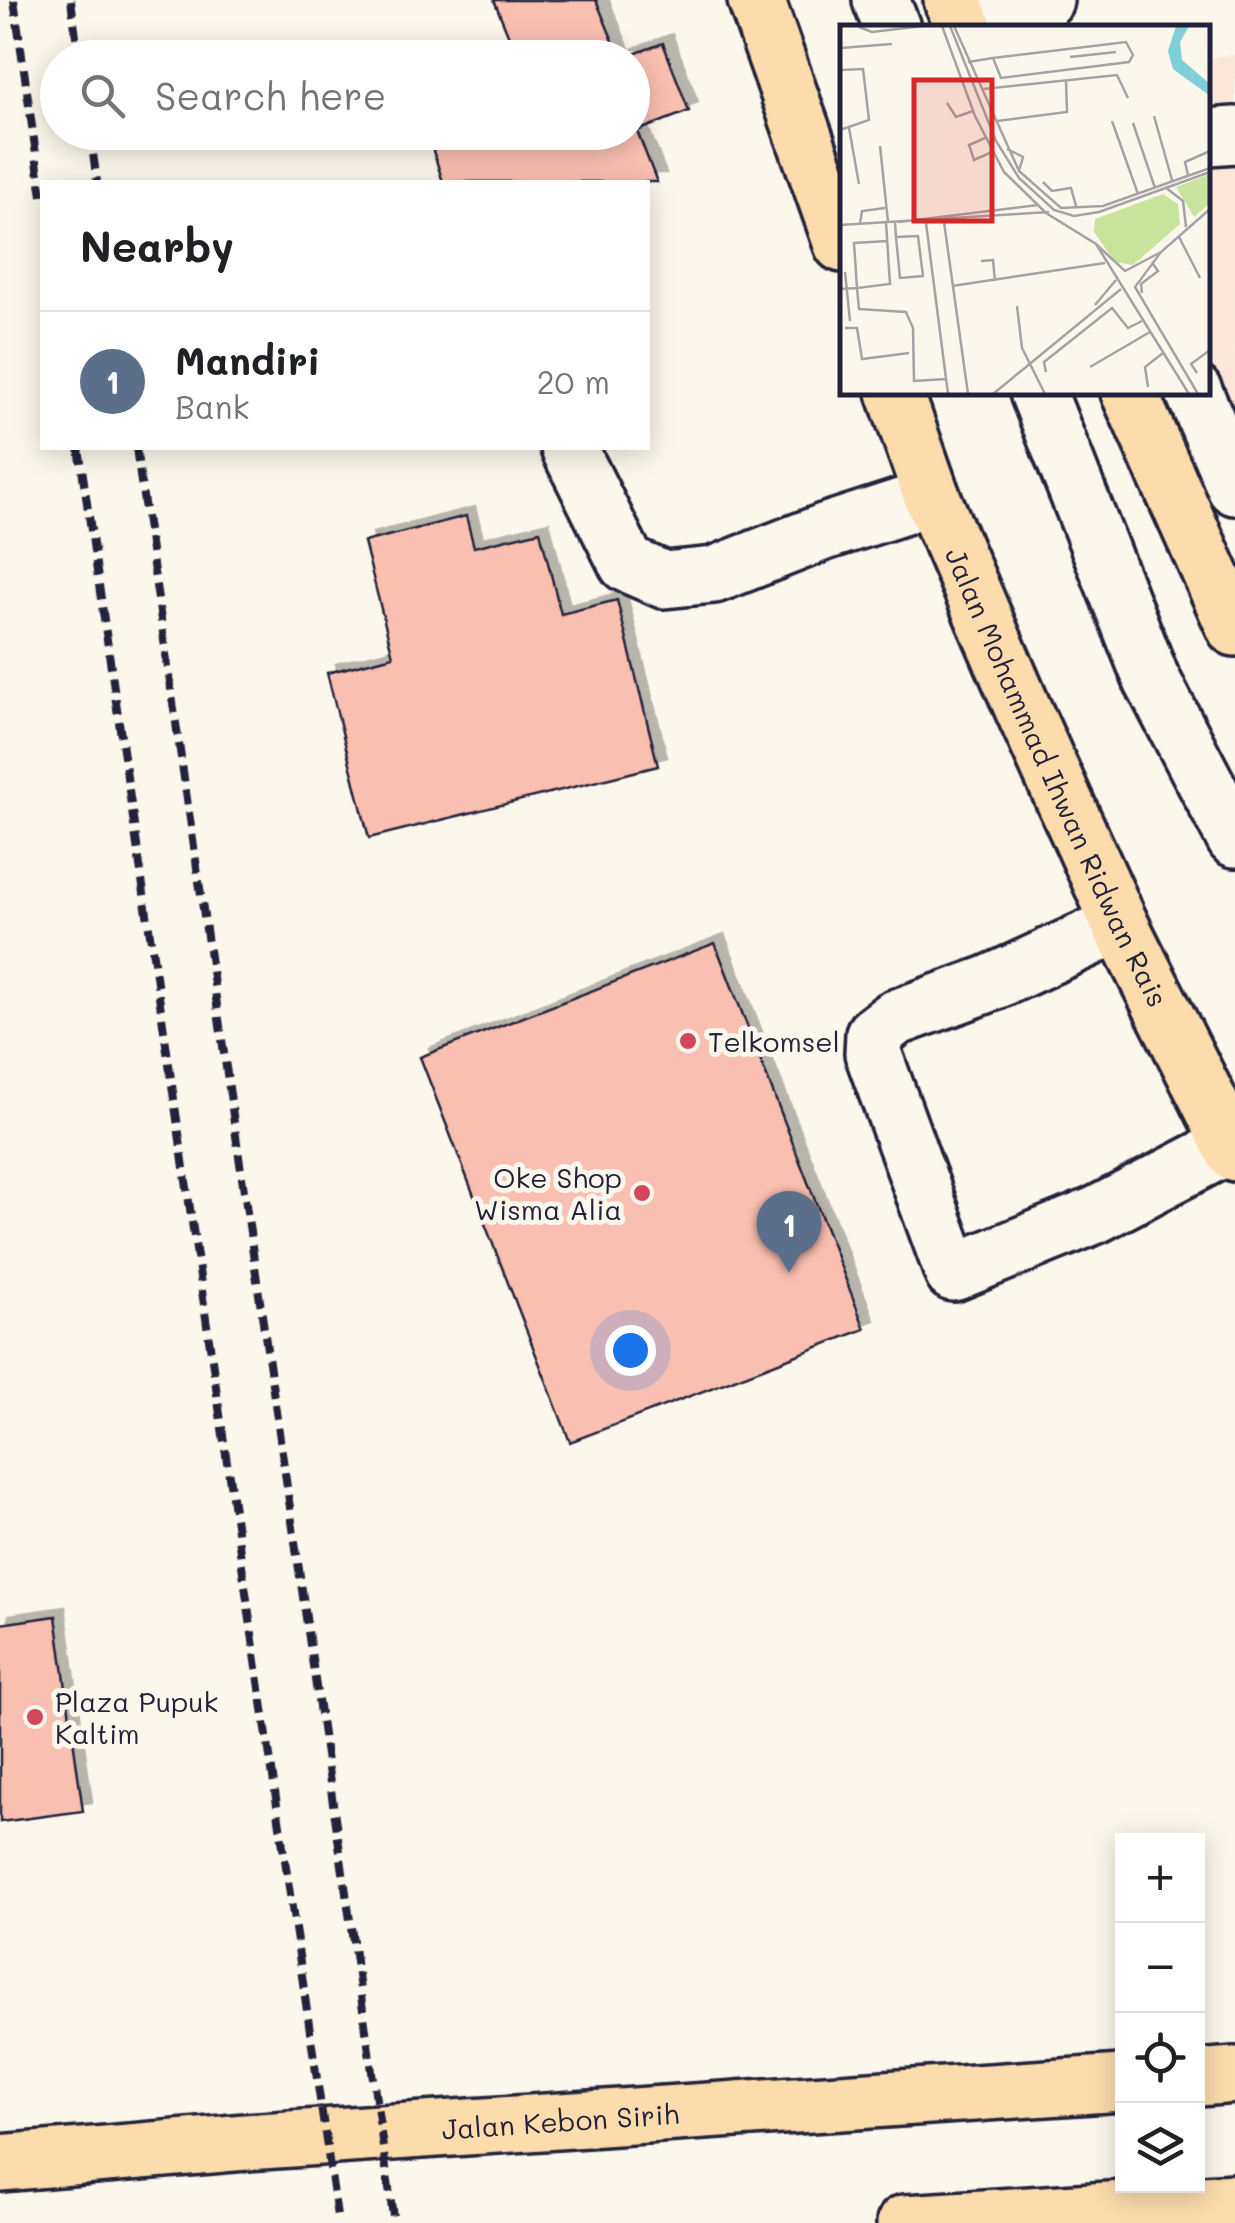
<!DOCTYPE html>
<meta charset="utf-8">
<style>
:root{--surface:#fff;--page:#f2f2f2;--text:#202124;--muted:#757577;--line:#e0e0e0;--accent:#2563eb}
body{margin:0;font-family:Mali,sans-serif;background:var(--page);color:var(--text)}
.controls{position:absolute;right:30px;bottom:30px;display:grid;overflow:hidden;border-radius:0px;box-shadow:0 5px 25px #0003}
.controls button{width:90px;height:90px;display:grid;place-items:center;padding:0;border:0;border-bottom:2px solid var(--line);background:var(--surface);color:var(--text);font:50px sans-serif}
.you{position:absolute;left:630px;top:1350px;width:35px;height:35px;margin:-25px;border:8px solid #fff;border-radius:50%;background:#1a73e8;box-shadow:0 0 0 15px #1a73e833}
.badge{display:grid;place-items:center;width:65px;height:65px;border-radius:50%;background:var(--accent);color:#fff;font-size:32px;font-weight:700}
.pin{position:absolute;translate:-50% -82px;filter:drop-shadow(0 2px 5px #0008)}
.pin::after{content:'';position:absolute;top:52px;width:35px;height:30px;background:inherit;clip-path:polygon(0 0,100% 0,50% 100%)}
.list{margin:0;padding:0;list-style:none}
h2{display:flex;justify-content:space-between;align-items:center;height:130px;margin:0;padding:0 40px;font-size:42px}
h2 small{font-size:32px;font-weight:400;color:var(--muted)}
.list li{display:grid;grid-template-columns:65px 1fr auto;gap:30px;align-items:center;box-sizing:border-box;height:140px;padding:0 40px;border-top:2px solid var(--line)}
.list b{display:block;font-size:38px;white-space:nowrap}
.list p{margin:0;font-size:32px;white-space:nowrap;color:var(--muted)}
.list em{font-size:32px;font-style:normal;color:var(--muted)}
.icon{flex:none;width:55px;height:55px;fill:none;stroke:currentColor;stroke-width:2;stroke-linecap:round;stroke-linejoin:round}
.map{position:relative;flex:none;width:1235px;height:2223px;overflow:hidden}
.search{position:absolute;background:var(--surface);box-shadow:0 5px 25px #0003;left:40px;top:40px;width:610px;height:110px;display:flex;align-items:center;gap:25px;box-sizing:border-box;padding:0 35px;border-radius:55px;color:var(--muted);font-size:38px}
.panel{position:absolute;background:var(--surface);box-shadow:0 5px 25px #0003;left:40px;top:180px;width:610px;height:270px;border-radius:0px}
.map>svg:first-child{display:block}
</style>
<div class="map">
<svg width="1235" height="2223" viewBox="0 0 1235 2223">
<defs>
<filter id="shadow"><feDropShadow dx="9" dy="-9" stdDeviation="0" flood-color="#0004"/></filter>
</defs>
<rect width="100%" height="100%" fill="#fbf7ec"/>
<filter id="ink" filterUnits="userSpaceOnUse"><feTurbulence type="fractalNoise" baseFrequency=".01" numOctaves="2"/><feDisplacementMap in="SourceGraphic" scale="20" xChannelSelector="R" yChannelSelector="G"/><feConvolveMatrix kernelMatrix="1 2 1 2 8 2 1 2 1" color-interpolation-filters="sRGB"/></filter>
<g filter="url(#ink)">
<polygon fill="#fae6da" points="1235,55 1235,460 1208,392 1208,58"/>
<g fill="#f9bfb1" stroke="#22223b" stroke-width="2.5" filter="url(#shadow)">
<polygon points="494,0 596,0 620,58 489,58 514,49"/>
<polygon points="663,43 689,111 637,131 657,182 443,182 427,132 632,132 632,58 623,58"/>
<polygon points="466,516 474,547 540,531 561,614 617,600 658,766 369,838 327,673 393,656 364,542"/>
<polygon points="715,943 865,1329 570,1442 420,1057"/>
<polygon points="56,1616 83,1811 0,1822 0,1624"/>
</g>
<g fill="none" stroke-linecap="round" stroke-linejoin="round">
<g stroke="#22223b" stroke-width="62">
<g id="minor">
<polyline points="881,0 892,28"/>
<polyline points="963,26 1045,0"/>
<polyline points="1208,137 1235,135"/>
<polyline points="1038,392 1151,678 1235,839"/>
<polyline points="1194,392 1235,487"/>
<polyline points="569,448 627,564 664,580 714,575 824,532 932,497"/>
<polyline points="1120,924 991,983 895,1018 874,1034 873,1053 953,1273 1096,1215 1230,1145"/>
</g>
</g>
<g stroke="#22223b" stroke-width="62">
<g id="major">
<polyline points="756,0 842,244"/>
<polyline points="952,0 964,28"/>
<path id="s1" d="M895 392 932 497 1023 709 1120 924 1235 1153"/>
<polyline points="1129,392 1235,628"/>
<polyline points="1198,2078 1235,2075"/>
<path id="s2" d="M0 2163 246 2142 1122 2083"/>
<polyline points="905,2223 1235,2202"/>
</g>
</g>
<use href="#minor" stroke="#fbf7ec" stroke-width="55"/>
<use href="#major" stroke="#fcdcac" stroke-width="55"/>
<g stroke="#22223b" stroke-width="8" stroke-dasharray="15 8" stroke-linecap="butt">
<polyline points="14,0 42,196"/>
<polyline points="71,0 79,58"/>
<polyline points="90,132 97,182"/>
<polyline points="79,448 338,2223"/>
<polyline points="136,448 394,2223"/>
</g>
</g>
</g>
<g fill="#d1495b" stroke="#fbf7ec" stroke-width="4">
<circle cx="688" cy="1041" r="10"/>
<circle cx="642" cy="1193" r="10"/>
<circle cx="35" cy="1717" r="10"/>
</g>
<g text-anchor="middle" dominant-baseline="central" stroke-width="10" stroke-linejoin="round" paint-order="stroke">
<g font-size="28" fill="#22223b" stroke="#fbf7ec">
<text stroke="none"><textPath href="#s1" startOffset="418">Jalan Mohammad Ihwan Ridwan Rais</textPath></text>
<text stroke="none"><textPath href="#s2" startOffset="562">Jalan Kebon Sirih</textPath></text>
</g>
<g font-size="28" fill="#22223b" stroke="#fbf7ec" text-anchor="start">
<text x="708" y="1041">Telkomsel</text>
<text x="622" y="1177" text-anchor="end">Oke Shop<tspan x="622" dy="32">Wisma Alia</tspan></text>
<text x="55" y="1701">Plaza Pupuk<tspan x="55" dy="32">Kaltim</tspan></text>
</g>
</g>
<g transform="translate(840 25)">
<rect width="370" height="370" fill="#fbf7ec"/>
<path d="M370 149V178L354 192 336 162ZM323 169 338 179 340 199 293 240 275 237 254 207 255 194Z" fill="#c8e49c"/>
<path d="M336 1H349L340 17 342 35 370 59V71L333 44 328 26Z" fill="#7ecfd7"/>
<path fill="none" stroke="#a4a2a5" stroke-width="2.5" d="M102 1 135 91 164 147 206 188 256 219 349 369M110 1 156 116 179 153 214 185 234 191 259 187 370 147M114 1 179 146 221 183 263 181 370 143M19 2 32 7 83 1M0 23 52 19M230 32 276 27M128 37 153 33 286 17 293 30 289 37 161 53 153 33M0 45 23 44 29 95 0 105M143 64 277 50 288 73M107 78 116 92 133 86M314 91 332 155M157 96 227 87 226 56M272 96 298 169M293 98 315 163M9 103 19 159M145 113 129 120 134 135 152 127M40 121 48 197M167 124 183 132 179 146M348 150 345 137 370 126M203 157 212 166 231 163 236 181M325 162 343 176 346 202M46 197 50 259 17 263 19 284 66 287 73 303 74 356 106 354M55 197 56 212 60 253 83 251 78 211 56 212M59 197 198 180M104 197 128 369M86 198 108 369M20 199 22 186 45 183M0 200 209 187M339 212 360 253M257 220 285 246 321 227M141 236 153 235 155 256M5 247 10 296M112 261 265 238M0 264 17 263 14 218 48 216M302 268 301 259 318 246 313 239M255 280 276 255M177 281 182 323 205 369M5 303H17L22 334 69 328M250 342 310 307M206 347 204 337 272 283 288 303 302 296M357 348 351 339 370 325M308 362 305 342 323 328M153 369 281 264M358 369 295 262 321 227 370 184"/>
<path fill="#d62828" fill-opacity="0.15" stroke="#d62828" stroke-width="5" d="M74 55H152V196H74Z"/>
<rect width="370" height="370" fill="none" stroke="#22223b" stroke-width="5"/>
</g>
</svg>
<div class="controls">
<button>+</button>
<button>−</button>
<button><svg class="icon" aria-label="locate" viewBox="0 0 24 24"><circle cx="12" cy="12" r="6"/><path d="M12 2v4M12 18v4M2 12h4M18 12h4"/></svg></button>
<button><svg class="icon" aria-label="layers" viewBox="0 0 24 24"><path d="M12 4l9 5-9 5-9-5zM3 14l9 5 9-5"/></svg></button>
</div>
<div class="you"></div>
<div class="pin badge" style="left:789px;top:1273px;background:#5c6f8a">1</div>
<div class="search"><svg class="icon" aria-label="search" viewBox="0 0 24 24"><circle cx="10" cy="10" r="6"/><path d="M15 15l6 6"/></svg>Search here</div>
<section class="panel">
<h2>Nearby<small></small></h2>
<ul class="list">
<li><span class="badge" style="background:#5c6f8a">1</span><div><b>Mandiri</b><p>Bank</p></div><em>20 m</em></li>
</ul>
</section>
</div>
